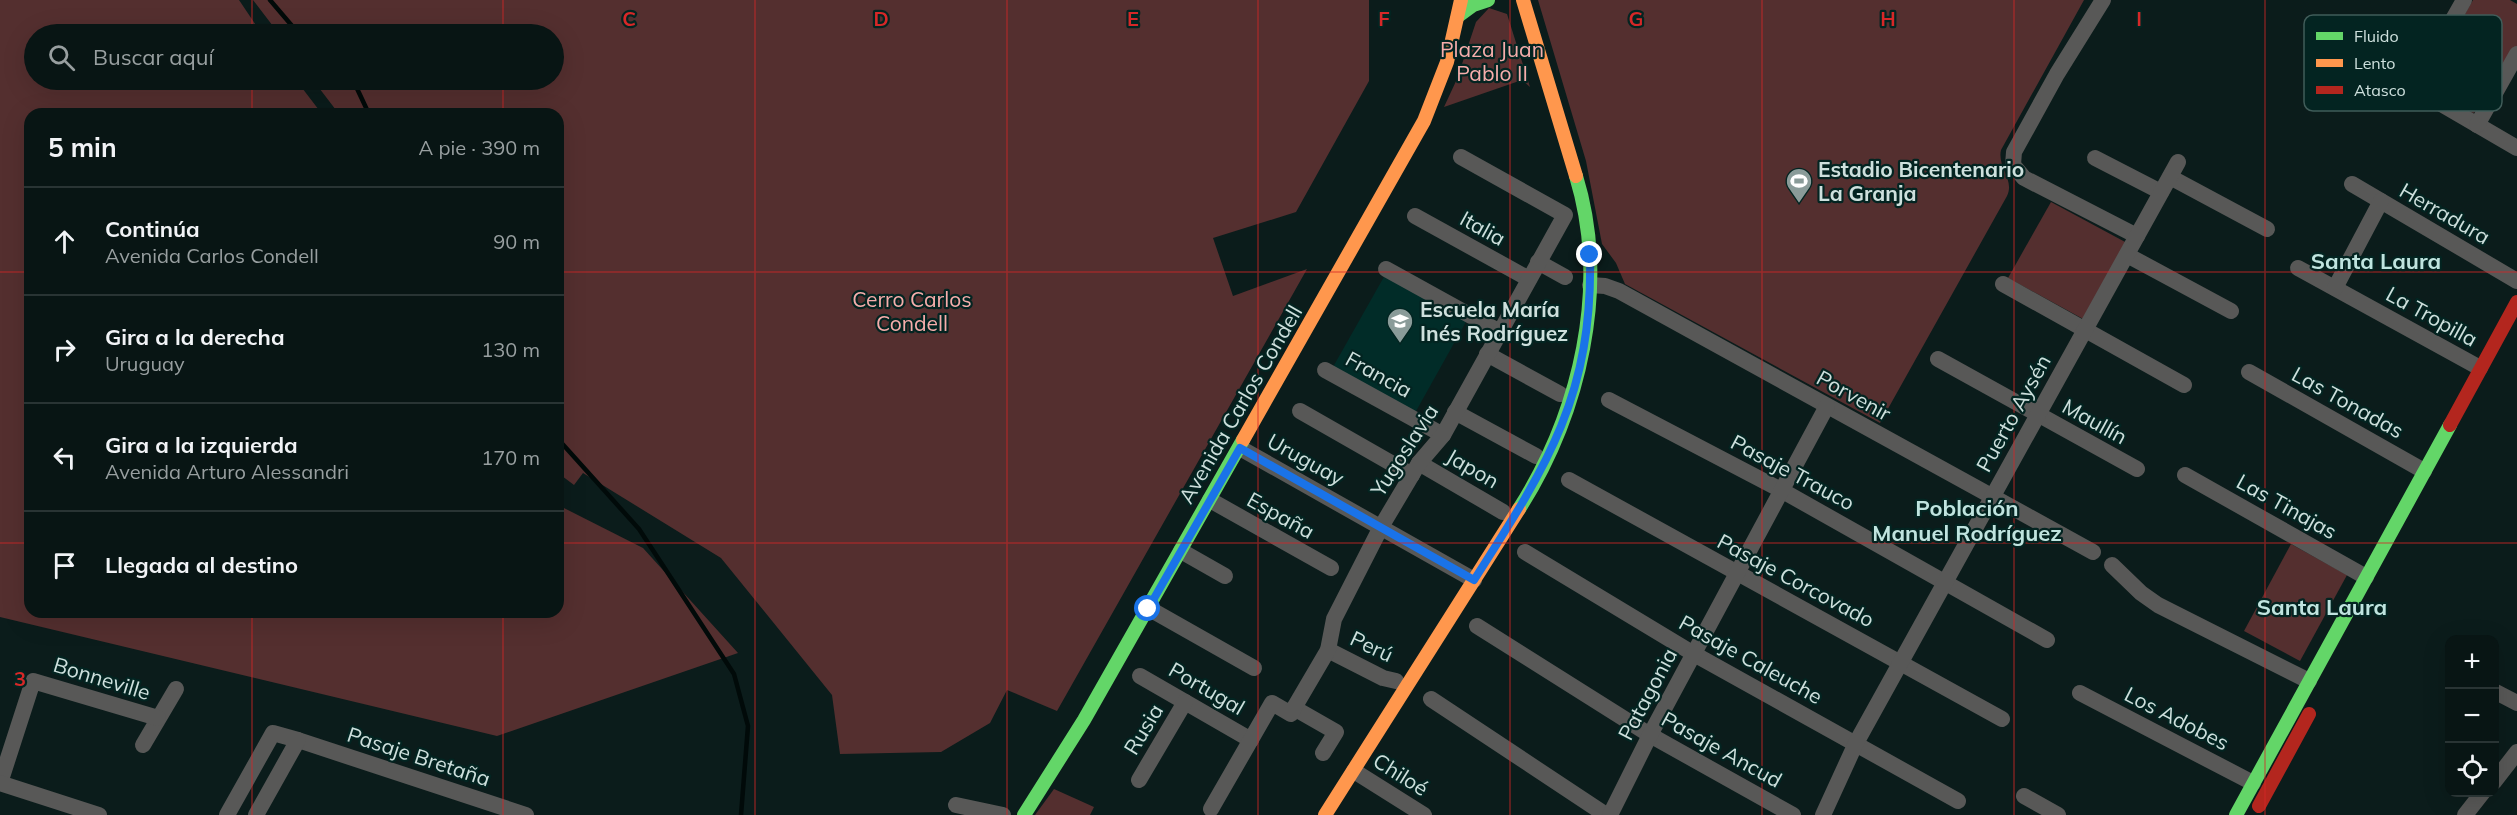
<!DOCTYPE html>
<html lang="es">
<meta charset="utf-8">
<style>
:root{--surface:#081514;--page:#111e1d;--text:#f1f3f6;--muted:#989fa0;--line:#293434}
body{margin:0;font-family:Mulish,sans-serif;background:var(--page);color:var(--text)}
.controls{position:absolute;right:18px;bottom:18px;display:grid;overflow:hidden;border-radius:12px;box-shadow:0 6px 24px #0002}
.controls button{width:54px;height:54px;display:grid;place-items:center;padding:0;border:0;border-bottom:2px solid var(--line);background:var(--surface);color:var(--text);font:30px sans-serif}
.stop{position:absolute;width:18px;height:18px;margin:-14px;border:4px solid #1a73e8;border-radius:50%;background:#fff}
.stop.end{background:#1a73e8;border-color:#fff;box-shadow:0 2px 6px #0008}
.list{margin:0;padding:0;list-style:none}
h2{display:flex;justify-content:space-between;align-items:center;height:78px;margin:0;padding:0 24px;font-size:26px}
h2 small{font-size:20px;font-weight:400;color:var(--muted)}
.list li{display:grid;grid-template-columns:39px 1fr auto;gap:18px;align-items:center;box-sizing:border-box;height:108px;padding:0 24px;border-top:2px solid var(--line)}
.list b{display:block;font-size:22px;white-space:nowrap}
.list p{margin:0;font-size:20px;white-space:nowrap;color:var(--muted)}
.list em{font-size:20px;font-style:normal;color:var(--muted)}
.icon{flex:none;width:33px;height:33px;fill:none;stroke:currentColor;stroke-width:2;stroke-linecap:round;stroke-linejoin:round}
.map{position:relative;flex:none;width:2517px;height:815px;overflow:hidden}
.search{position:absolute;background:var(--surface);box-shadow:0 6px 24px #0002;left:24px;top:24px;width:540px;height:66px;display:flex;align-items:center;gap:15px;box-sizing:border-box;padding:0 21px;border-radius:33px;color:var(--muted);font-size:22px}
.panel{position:absolute;background:var(--surface);box-shadow:0 6px 24px #0002;left:24px;top:108px;width:540px;height:510px;border-radius:18px}
.map>svg:first-child{display:block}
</style>
<div class="map">
<svg width="2517" height="815" viewBox="0 0 2517 815">
<rect width="100%" height="100%" fill="#0b1c1b"/>
<polygon fill="#012c28" points="1385,275 1467,320 1415,413 1333,367"/>
<g fill="#542f2f">
<polygon points="0,0 239,0 262,34 34,34 34,80 296,80 322,114 30,114 30,612 558,612 558,505 643,548 738,653 497,736 0,617"/>
<polygon points="253,0 1369,0 1369,81 1296,212 1213,238 1233,296 1307,269 1057,711 1007,690 990,723 941,752 840,754 832,695 721,558 583,473 574,485 558,473 558,114 339,114 313,80 554,80 554,34 279,34"/>
<path d="M1538 0H2084L2001 150C1997 167 2015 180 2007 196L1880 423 1625 284 1616 263 1602 244 1586 161Z"/>
<polygon points="2473,0 2510,0 2517,4 2517,49 2481,109 2473,113 2428,87 2427,80"/>
<polygon points="1489,8 1507,14 1530,87 1522,80 1444,107 1457,79 1476,22"/>
<polygon points="2051,202 2127,243 2085,320 2008,278"/>
<polygon points="2291,544 2347,575 2300,661 2244,631"/>
<polygon points="1054,789 1094,807 1090,815 1035,815"/>
</g>
<g fill="none" stroke-linecap="round" stroke-linejoin="round">
<g stroke="#010a09" stroke-width="4.5">
<polyline points="270,0 299,34"/>
<polyline points="353,80 369,114"/>
<polyline points="558,439 639,529 734,674 748,726 741,815"/>
</g>
<g stroke="#585857" stroke-width="16">
<polyline points="2103,0 2057,74 2014,152 2013,165 2024,178 2137,236"/>
<polyline points="2464,0 2414,88 2517,148"/>
<polyline points="2477,125 2517,54"/>
<polyline points="2095,158 2161,192"/>
<polyline points="2170,177 2267,229"/>
<polyline points="2352,184 2517,281"/>
<polyline points="1415,216 1529,279"/>
<polyline points="2127,255 2231,311"/>
<polyline points="1538,262 1565,277"/>
<polyline points="2298,268 2480,368"/>
<polyline points="1386,269 1500,332"/>
<polyline points="2003,284 2184,385"/>
<polyline points="1590,285 1605,286 1619,291 2093,552"/>
<polyline points="2335,288 2381,201"/>
<polyline points="1487,354 1560,394"/>
<polyline points="1938,359 2137,469"/>
<polyline points="1325,370 1443,435"/>
<polyline points="2249,372 2424,471"/>
<polyline points="1609,400 1781,490 2047,640"/>
<polyline points="1300,411 1412,475"/>
<polyline points="1455,412 1536,456"/>
<polyline points="1240,448 1474,580"/>
<polyline points="1419,463 1503,512"/>
<polyline points="2185,475 2366,577"/>
<polyline points="1569,480 2002,719"/>
<polyline points="1210,500 1331,568"/>
<polyline points="1181,551 1225,576"/>
<polyline points="1525,552 1694,654 1958,801"/>
<polyline points="2112,565 2141,593 2158,605 2309,681"/>
<polyline points="1148,608 1254,668"/>
<polyline points="1477,626 1650,735 1793,815"/>
<polyline points="1328,650 1383,678 1396,681"/>
<polyline points="1140,676 1251,740"/>
<polyline points="2494,691 2517,703"/>
<polyline points="2080,693 2253,783"/>
<polyline points="1431,699 1606,815"/>
<polyline points="1294,708 1336,732 1323,753"/>
<polyline points="298,740 526,815"/>
<polyline points="143,745 176,689"/>
<polyline points="1354,771 1424,815"/>
<polyline points="1139,780 1185,702"/>
<polyline points="2494,782 2517,752"/>
<polyline points="0,783 33,681 158,718"/>
<polyline points="0,783 99,815"/>
<polyline points="2024,796 2058,815"/>
<polyline points="956,805 1003,815"/>
<polyline points="1211,809 1272,703 1291,714 1294,708 1328,650 1334,619 1381,527 1419,463 1443,435 1565,215 1461,157"/>
<polyline points="227,815 273,733 298,740 256,815"/>
<polyline points="1610,815 1650,735 1827,406"/>
<polyline points="1823,815 1856,743 2178,162"/>
<polyline points="2465,815 2483,792"/>
</g>
<g stroke="#63d668" stroke-width="14">
<polyline points="1458,16 1473,5 1488,0"/>
<path d="M1519 509C1580 413 1610 287 1576 176"/>
<polyline points="1024,815 1084,720 1243,440"/>
<polyline points="2236,815 2450,425"/>
</g>
<g stroke="#ff974d" stroke-width="14">
<polyline points="1523,0 1576,176"/>
<polyline points="1243,440 1424,121 1447,62 1461,0"/>
<polyline points="1325,815 1519,509"/>
</g>
<g stroke="#b3261e" stroke-width="14">
<polyline points="2450,425 2517,302"/>
<polyline points="2259,806 2309,714"/>
</g>
</g>
<g fill="none" stroke-linecap="round" stroke-linejoin="round">
<path stroke="#1a73e8" stroke-width="8" d="M1148 609 1240 448 1474 580C1547 466 1593 396 1590 255"/>
</g>
<path fill="none" stroke="#d62828" stroke-width="1.5" stroke-opacity="0.55" d="M252 0V34M503 0V34M755 0V815M1007 0V815M1258 0V815M1510 0V815M1762 0V815M2014 0V815M2265 0V815M252 80V114M503 80V114M0 272H30M558 272H2517M0 543H30M558 543H2517M252 612V815M503 612V815"/>
<defs>
<g id="stadium-pin" transform="scale(1.35)"><path d="M0 17L-7.5 6A9.5 9.5 0 1 1 7.5 6Z" fill="#8a9b99" stroke="#032421"/><path d="M0-5a6.5 5 0 1 0 0 10a6.5 5 0 1 0 0-10ZM-3.5-1.8h7v3.6h-7Z" fill="#fff"/></g>
<g id="school-pin" transform="scale(1.35)"><path d="M0 17L-7.5 6A9.5 9.5 0 1 1 7.5 6Z" fill="#8a9b99" stroke="#032421"/><path d="M0-5L7-2L0 1L-7-2ZM-4 1L0 2.5L4 1V4Q0 6-4 4Z" fill="#fff"/></g>
</defs>
<g fill-rule="evenodd">
<use href="#stadium-pin" x="1799" y="181"/>
<use href="#school-pin" x="1400" y="321"/>
</g>
<g text-anchor="middle" dominant-baseline="central" stroke-width="4.5" stroke-linejoin="round" paint-order="stroke">
<g font-size="21" fill="#f6adab" stroke="#032421">
<text x="1492" y="49">Plaza Juan<tspan x="1492" dy="24">Pablo II</tspan></text>
<text x="912" y="299">Cerro Carlos<tspan x="912" dy="24">Condell</tspan></text>
</g>
<g font-size="21" font-weight="bold" fill="#cee0dd" stroke="#032421" text-anchor="start">
<text x="1818" y="169">Estadio Bicentenario<tspan x="1818" dy="24">La Granja</tspan></text>
<text x="1420" y="309">Escuela María<tspan x="1420" dy="24">Inés Rodríguez</tspan></text>
</g>
<g font-size="21" fill="#cee0dd" stroke="#032421">
<text transform="translate(2445 213) rotate(30)">Herradura</text>
<text transform="translate(1483 228) rotate(29)">Italia</text>
<text transform="translate(2432 316) rotate(29)">La Tropilla</text>
<text transform="translate(1379 374) rotate(29)">Francia</text>
<text transform="translate(1854 395) rotate(29)">Porvenir</text>
<text transform="translate(2348 402) rotate(29)">Las Tonadas</text>
<text transform="translate(1240 404) rotate(-60)">Avenida Carlos Condell</text>
<text transform="translate(2013 413) rotate(-61)">Puerto Aysén</text>
<text transform="translate(2095 421) rotate(29)">Maullín</text>
<text transform="translate(1404 450) rotate(-57)">Yugoslavia</text>
<text transform="translate(1306 459) rotate(29)">Uruguay</text>
<text transform="translate(1473 468) rotate(30)">Japon</text>
<text transform="translate(1793 472) rotate(28)">Pasaje Trauco</text>
<text transform="translate(2287 506) rotate(29)">Las Tinajas</text>
<text transform="translate(1281 515) rotate(29)">España</text>
<text transform="translate(1796 580) rotate(28)">Pasaje Corcovado</text>
<text transform="translate(1372 646) rotate(25)">Perú</text>
<text transform="translate(1751 659) rotate(29)">Pasaje Caleuche</text>
<text transform="translate(102 678) rotate(17)">Bonneville</text>
<text transform="translate(1207 688) rotate(30)">Portugal</text>
<text transform="translate(1647 694) rotate(-62)">Patagonia</text>
<text transform="translate(2177 718) rotate(27)">Los Adobes</text>
<text transform="translate(1143 729) rotate(-59)">Rusia</text>
<text transform="translate(1722 749) rotate(29)">Pasaje Ancud</text>
<text transform="translate(419 756) rotate(18)">Pasaje Bretaña</text>
<text transform="translate(1401 774) rotate(32)">Chiloé</text>
</g>
<g font-size="22" font-weight="bold" fill="#c0e4df" stroke="#032421">
<text x="2376" y="261">Santa Laura</text>
<text x="1967" y="508">Población<tspan x="1967" dy="25">Manuel Rodríguez</tspan></text>
<text x="2322" y="607">Santa Laura</text>
</g>
</g>
<rect x="2304" y="15" width="198" height="96" rx="9" fill="#032421" stroke="#405c59" stroke-width="1.5"/>
<rect x="2316" y="32" width="27" height="8" fill="#63d668"/>
<rect x="2316" y="59" width="27" height="8" fill="#ff974d"/>
<rect x="2316" y="86" width="27" height="8" fill="#b3261e"/>
<g font-size="16" fill="#cee0dd">
<text x="2354" y="42">Fluido</text>
<text x="2354" y="69">Lento</text>
<text x="2354" y="96">Atasco</text>
</g>
<g font-size="20" text-anchor="middle" font-weight="bold" fill="#d62828" stroke="#032421" stroke-width="4.5" stroke-linejoin="round" paint-order="stroke">
<text x="629" y="26">C</text>
<text x="881" y="26">D</text>
<text x="1133" y="26">E</text>
<text x="1384" y="26">F</text>
<text x="1636" y="26">G</text>
<text x="1888" y="26">H</text>
<text x="2139" y="26">I</text>
<text x="20" y="686">3</text>
</g>
</svg>
<div class="controls">
<button>+</button>
<button>−</button>
<button><svg class="icon" aria-label="locate" viewBox="0 0 24 24"><circle cx="12" cy="12" r="6"/><path d="M12 2v4M12 18v4M2 12h4M18 12h4"/></svg></button>
</div>
<div class="stop" style="left:1148px;top:609px"></div>
<div class="stop end" style="left:1590px;top:255px"></div>
<div class="search"><svg class="icon" aria-label="search" viewBox="0 0 24 24"><circle cx="10" cy="10" r="6"/><path d="M15 15l6 6"/></svg>Buscar aquí</div>
<section class="panel">
<h2>5 min<small>A pie · 390 m</small></h2>
<ul class="list">
<li><svg class="icon" aria-label="ahead" viewBox="0 0 24 24"><path d="M12 20V5M6 11l6-6 6 6"/></svg><div><b>Continúa</b><p>Avenida Carlos Condell</p></div><em>90 m</em></li>
<li><svg class="icon" aria-label="right" viewBox="0 0 24 24"><path d="M7 20v-9h11M14 6l5 5-5 5"/></svg><div><b>Gira a la derecha</b><p>Uruguay</p></div><em>130 m</em></li>
<li><svg class="icon" aria-label="left" viewBox="0 0 24 24"><path d="M17 20v-9H6M10 6l-5 5 5 5"/></svg><div><b>Gira a la izquierda</b><p>Avenida Arturo Alessandri</p></div><em>170 m</em></li>
<li><svg class="icon" aria-label="arrive" viewBox="0 0 24 24"><path d="M6 21V4h12l-3 4 3 4H6"/></svg><div><b>Llegada al destino</b></div></li>
</ul>
</section>
</div>
